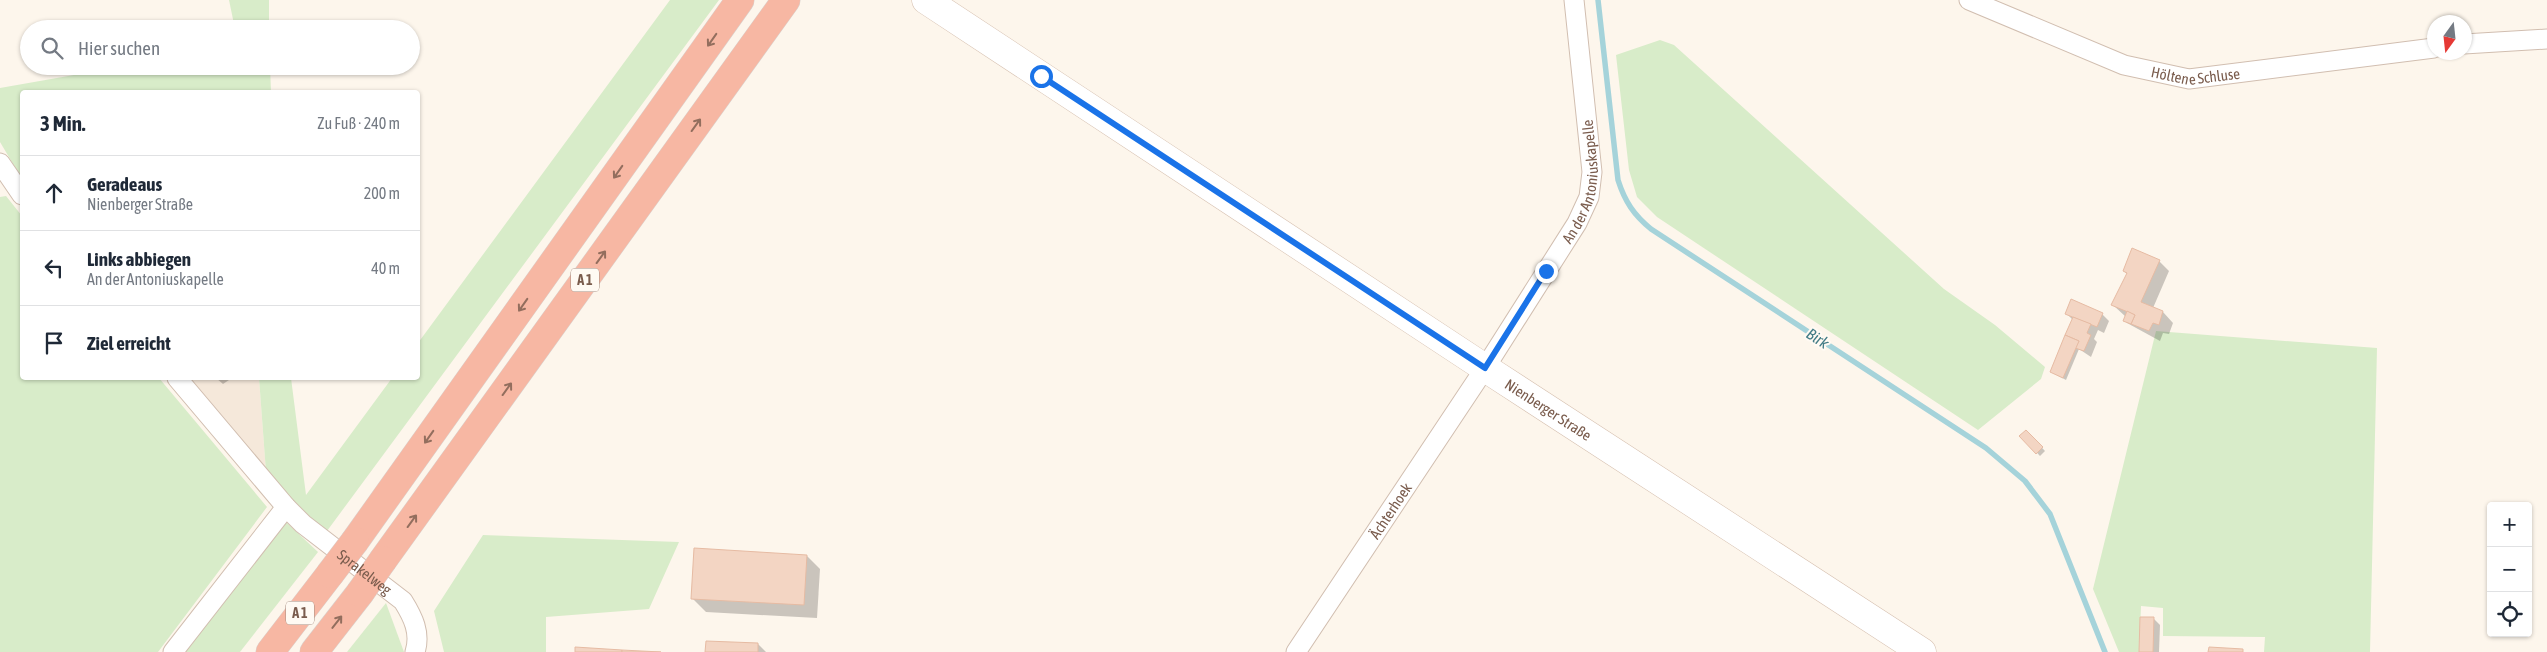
<!DOCTYPE html>
<html lang="de">
<meta charset="utf-8">
<style>
:root{--surface:#fff;--page:#f6f6f7;--text:#1f2937;--muted:#747a83;--line:#e0e1e3}
body{margin:0;font-family:"Asap Condensed",sans-serif;background:var(--page);color:var(--text)}
.controls{position:absolute;right:15px;bottom:15px;display:grid;overflow:hidden;border-radius:5px;box-shadow:0 1px 4px #0004}
.controls button{width:45px;height:45px;display:grid;place-items:center;padding:0;border:0;border-bottom:1px solid var(--line);background:var(--surface);color:var(--text);font:25px sans-serif}
.compass{position:absolute;left:2427px;top:15px;width:45px;height:45px;border-radius:50%;background:var(--surface);box-shadow:0 1px 4px #0004;rotate:195deg}
.stop{position:absolute;width:15px;height:15px;margin:-11px;border:4px solid #1a73e8;border-radius:50%;background:#fff}
.stop.end{background:#1a73e8;border-color:#fff;box-shadow:0 1px 5px #0008}
.list{margin:0;padding:0;list-style:none}
h2{display:flex;justify-content:space-between;align-items:center;height:65px;margin:0;padding:0 20px;font-size:21px}
h2 small{font-size:16px;font-weight:400;color:var(--muted)}
.list li{display:grid;grid-template-columns:32px 1fr auto;gap:15px;align-items:center;box-sizing:border-box;height:75px;padding:0 20px;border-top:1px solid var(--line)}
.list b{display:block;font-size:19px;white-space:nowrap}
.list p{margin:0;font-size:16px;white-space:nowrap;color:var(--muted)}
.list em{font-size:16px;font-style:normal;color:var(--muted)}
.icon{flex:none;width:28px;height:28px;fill:none;stroke:currentColor;stroke-width:2;stroke-linecap:round;stroke-linejoin:round}
.map{position:relative;flex:none;width:2547px;height:652px;overflow:hidden}
.search{position:absolute;background:var(--surface);box-shadow:0 1px 4px #0004;left:20px;top:20px;width:400px;height:55px;display:flex;align-items:center;gap:12px;box-sizing:border-box;padding:0 18px;border-radius:28px;color:var(--muted);font-size:19px}
.panel{position:absolute;background:var(--surface);box-shadow:0 1px 4px #0004;left:20px;top:90px;width:400px;height:290px;border-radius:5px}
.map>svg:first-child{display:block}
</style>
<div class="map">
<svg width="2547" height="652" viewBox="0 0 2547 652">
<rect width="100%" height="100%" fill="#fdf6ec"/>
<polygon fill="#f5e8da" points="187,378 259,378 266,472"/>
<g fill="#d8ecc9">
<polygon points="229,0 269,0 269,29 235,29"/>
<polygon points="670,0 719,0 327,531 289,500 266,472 259,378 291,378 306,495 392,378 418,378 418,343"/>
<polygon points="1660,40 1674,45 1944,289 1995,325 2045,367 2041,379 1978,430 1657,217 1637,197 1629,170 1616,55"/>
<polygon points="125,66 270,66 271,92 22,92 22,179 0,142 0,88"/>
<polygon points="6,196 22,216 22,378 159,378 267,507 158,652 0,652 0,197"/>
<polygon points="2156,331 2377,348 2370,652 2264,652 2265,637 2163,636 2163,608 2141,606 2139,652 2119,652 2093,589"/>
<polygon points="286,522 318,552 240,652 184,652"/>
<polygon points="483,535 679,542 649,609 546,617 546,652 444,652 434,611"/>
<polygon points="386,603 404,652 347,652"/>
</g>
<g fill="#0003">
<polygon points="2159,261 2169,271 2153,308 2163,312 2173,323 2169,334 2163,333 2160,341 2127,323 2124,320 2126,317 2113,305 2127,274 2124,271"/>
<polygon points="2066,313 2102,314 2109,321 2104,333 2098,330 2094,339 2097,342 2091,357 2079,349 2066,380 2051,372 2073,320"/>
<polygon points="216,378 232,378 223,384"/>
<polygon points="2026,431 2045,451 2040,456 2021,436"/>
<polygon points="807,556 820,569 817,618 706,612 692,598"/>
<polygon points="2153,618 2160,625 2159,652 2140,652"/>
<polygon points="758,644 766,652 706,652"/>
</g>
<g fill="none" stroke-linecap="round" stroke-linejoin="round">
<path stroke="#a5d3da" stroke-width="5.5" d="M1598 0 1618 180C1625 202 1634 215 1651 229L1986 448 2025 481 2050 514 2105 652"/>
</g>
<g fill="#f3d5c3" stroke="#e6bba3">
<polygon points="2132,248 2160,260 2141,302 2163,311 2159,325 2153,323 2149,331 2131,324 2135,315 2111,305 2127,273 2123,271"/>
<polygon points="2071,299 2103,313 2097,327 2065,314"/>
<polygon points="2127,311 2135,315 2131,324 2123,321"/>
<polygon points="2073,317 2091,324 2087,333 2091,335 2084,351 2075,348 2079,341 2065,335"/>
<polygon points="2065,335 2079,341 2063,378 2050,372"/>
<polygon points="2026,430 2043,447 2036,454 2019,436"/>
<polygon points="694,548 807,555 804,605 691,599"/>
<polygon points="2140,617 2154,617 2153,652 2139,652"/>
<polygon points="706,641 758,643 758,652 705,652"/>
<polygon points="575,647 622,650 622,652 575,652"/>
<polygon points="2209,647 2243,649 2243,652 2208,652"/>
<polygon points="622,650 661,652 622,652"/>
</g>
<g fill="none" stroke-linecap="round" stroke-linejoin="round">
<g stroke="#d1beb0" stroke-width="21">
<g id="street">
<path id="s1" d="M1969 0 2124 65 2189 79 2434 48"/>
<polyline points="2464,44 2547,39"/>
<polyline points="0,163 22,195"/>
<path id="s2" d="M177 378 286 507 303 524 403 601C413 617 421 633 415 652"/>
<polyline points="173,652 286,507"/>
<path id="s3" d="M1296 652 1485 368 1577 223 1589 197 1592 172 1574 0"/>
</g>
</g>
<g stroke="#d6c0b0" stroke-width="29">
<g id="secondary">
<path id="s4" d="M926 0 1485 368 1922 652"/>
</g>
</g>
<g stroke="#dad1cd" stroke-width="29">
<g id="highway">
<polyline points="355,541 740,0"/>
<polyline points="383,560 786,0"/>
<polyline points="270,652 330,574"/>
<polyline points="314,652 360,593"/>
</g>
</g>
<use href="#street" stroke="#fff" stroke-width="19"/>
<use href="#secondary" stroke="#fff" stroke-width="28"/>
<use href="#highway" stroke="#f7b7a3" stroke-width="28"/>
<g stroke="#dad1cd" stroke-width="29" stroke-linecap="butt">
<g id="highway-bridge">
<polyline points="330,574 355,541"/>
<polyline points="360,593 383,560"/>
</g>
</g>
<use href="#highway-bridge" stroke="#f7b7a3" stroke-width="28"/>
</g>
<defs><path id="oneway-shaft" d="M-6 0H5M1.5-3L5.5 0L1.5 3" fill="none" stroke-width="1.6" stroke-linecap="round" stroke-linejoin="round" transform="scale(1.25)"/></defs>
<g stroke="#936e5e">
<use href="#oneway-shaft" transform="translate(712 40) rotate(125)"/>
<use href="#oneway-shaft" transform="translate(696 125) rotate(-54)"/>
<use href="#oneway-shaft" transform="translate(618 172) rotate(125)"/>
<use href="#oneway-shaft" transform="translate(601 257) rotate(-54)"/>
<use href="#oneway-shaft" transform="translate(523 305) rotate(125)"/>
<use href="#oneway-shaft" transform="translate(507 389) rotate(-54)"/>
<use href="#oneway-shaft" transform="translate(429 437) rotate(125)"/>
<use href="#oneway-shaft" transform="translate(412 521) rotate(-54)"/>
<use href="#oneway-shaft" transform="translate(337 622) rotate(-52)"/>
</g>
<g fill="none" stroke-linecap="round" stroke-linejoin="round">
<polyline stroke="#1a73e8" stroke-width="6" points="1041,76 1485,368 1546,271"/>
</g>
<g text-anchor="middle" dominant-baseline="central" stroke-width="4" stroke-linejoin="round" paint-order="stroke">
<g fill="#fffaf3" stroke="#a28b7f" stroke-width="1">
<rect x="571" y="268.5" width="28" height="23" rx="4"/>
<rect x="286" y="601.5" width="28" height="23" rx="4"/>
</g>
<g font-size="14" font-weight="bold" fill="#7a5c4d">
<text x="585" y="280">A 1</text>
<text x="300" y="613">A 1</text>
</g>
<g font-size="15" fill="#7a5c4d" stroke="#fffaf3">
<text stroke="none"><textPath href="#s1" startOffset="241">Höltene Schluse</textPath></text>
<text stroke="none"><textPath href="#s3" startOffset="555">An der Antoniuskapelle</textPath></text>
<text stroke="none"><textPath href="#s4" startOffset="745">Nienberger Straße</textPath></text>
<text stroke="none"><textPath href="#s3" startOffset="170">Ächterhoek</textPath></text>
<text stroke="none"><textPath href="#s2" startOffset="271">Sprakelweg</textPath></text>
</g>
<g font-size="16" font-style="italic" fill="#437c86" stroke="#fffaf3">
<text transform="translate(1818 338) rotate(33)">Birk</text>
</g>
</g>
</svg>
<div class="controls">
<button>+</button>
<button>−</button>
<button><svg class="icon" aria-label="locate" viewBox="0 0 24 24"><circle cx="12" cy="12" r="6"/><path d="M12 2v4M12 18v4M2 12h4M18 12h4"/></svg></button>
</div>
<svg class="compass" viewBox="-18 -18 36 36"><path d="M0-13l5 13h-10z" fill="#e53935"/><path d="M0 13l5-13h-10z" fill="#747a83"/></svg>
<div class="stop" style="left:1041px;top:76px"></div>
<div class="stop end" style="left:1546px;top:271px"></div>
<div class="search"><svg class="icon" aria-label="search" viewBox="0 0 24 24"><circle cx="10" cy="10" r="6"/><path d="M15 15l6 6"/></svg>Hier suchen</div>
<section class="panel">
<h2>3 Min.<small>Zu Fuß · 240 m</small></h2>
<ul class="list">
<li><svg class="icon" aria-label="ahead" viewBox="0 0 24 24"><path d="M12 20V5M6 11l6-6 6 6"/></svg><div><b>Geradeaus</b><p>Nienberger Straße</p></div><em>200 m</em></li>
<li><svg class="icon" aria-label="left" viewBox="0 0 24 24"><path d="M17 20v-9H6M10 6l-5 5 5 5"/></svg><div><b>Links abbiegen</b><p>An der Antoniuskapelle</p></div><em>40 m</em></li>
<li><svg class="icon" aria-label="arrive" viewBox="0 0 24 24"><path d="M6 21V4h12l-3 4 3 4H6"/></svg><div><b>Ziel erreicht</b></div></li>
</ul>
</section>
</div>
